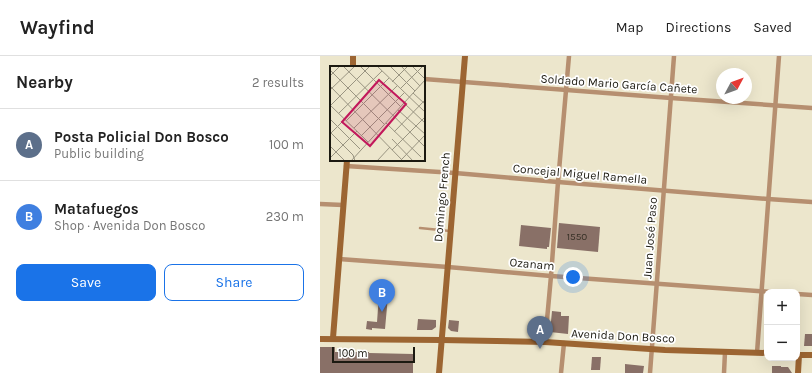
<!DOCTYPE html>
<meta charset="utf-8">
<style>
:root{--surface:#fff;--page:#f2f2f2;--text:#222;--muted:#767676;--line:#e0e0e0;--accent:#1a73e8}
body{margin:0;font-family:Karla,sans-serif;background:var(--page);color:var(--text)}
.controls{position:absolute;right:12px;bottom:12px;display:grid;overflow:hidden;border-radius:8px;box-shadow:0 4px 16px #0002}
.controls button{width:36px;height:36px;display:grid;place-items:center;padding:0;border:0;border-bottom:1px solid var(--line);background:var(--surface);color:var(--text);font:20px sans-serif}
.compass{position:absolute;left:396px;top:12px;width:36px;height:36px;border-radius:50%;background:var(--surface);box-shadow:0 4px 16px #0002;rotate:49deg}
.scale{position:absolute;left:12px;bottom:10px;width:83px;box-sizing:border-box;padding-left:4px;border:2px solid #1c1a11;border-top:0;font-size:11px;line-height:14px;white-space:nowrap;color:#1c1a11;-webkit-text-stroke:3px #fff;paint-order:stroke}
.you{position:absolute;left:253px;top:221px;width:14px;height:14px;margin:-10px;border:3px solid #fff;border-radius:50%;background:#1a73e8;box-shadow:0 0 0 6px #1a73e833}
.badge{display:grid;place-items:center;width:26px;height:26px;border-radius:50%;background:var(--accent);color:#fff;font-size:13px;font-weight:700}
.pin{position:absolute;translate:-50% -33px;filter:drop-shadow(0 1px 2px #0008)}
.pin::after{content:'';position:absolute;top:21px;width:14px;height:12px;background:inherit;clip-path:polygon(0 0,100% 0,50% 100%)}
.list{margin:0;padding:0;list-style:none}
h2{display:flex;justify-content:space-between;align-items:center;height:52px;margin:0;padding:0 16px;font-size:17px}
h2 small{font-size:13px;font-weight:400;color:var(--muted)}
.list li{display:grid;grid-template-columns:26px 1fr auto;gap:12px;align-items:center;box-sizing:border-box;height:72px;padding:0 16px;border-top:1px solid var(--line)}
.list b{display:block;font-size:15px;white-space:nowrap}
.list p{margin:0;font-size:13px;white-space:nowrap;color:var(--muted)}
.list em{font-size:13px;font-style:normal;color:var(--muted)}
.actions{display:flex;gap:8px;padding:12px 16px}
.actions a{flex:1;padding:9px 0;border:1px solid var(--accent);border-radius:8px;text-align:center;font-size:14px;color:var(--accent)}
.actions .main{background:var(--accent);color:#fff}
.map{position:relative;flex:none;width:492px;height:317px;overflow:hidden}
header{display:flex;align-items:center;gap:24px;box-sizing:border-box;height:56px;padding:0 20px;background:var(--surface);border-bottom:1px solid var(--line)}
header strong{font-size:19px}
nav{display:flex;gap:22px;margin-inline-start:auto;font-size:14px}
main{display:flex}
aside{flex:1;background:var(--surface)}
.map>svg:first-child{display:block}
</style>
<header>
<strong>Wayfind</strong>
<nav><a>Map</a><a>Directions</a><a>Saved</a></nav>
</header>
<main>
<aside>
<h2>Nearby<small>2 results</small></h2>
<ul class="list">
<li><span class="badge" style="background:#5c6f8a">A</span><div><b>Posta Policial Don Bosco</b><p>Public building</p></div><em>100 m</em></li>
<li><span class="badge" style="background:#3f7fe0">B</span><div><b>Matafuegos</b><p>Shop · Avenida Don Bosco</p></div><em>230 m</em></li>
</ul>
<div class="actions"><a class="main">Save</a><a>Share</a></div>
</aside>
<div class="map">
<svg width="492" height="317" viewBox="0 0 492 317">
<rect width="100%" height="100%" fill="#ece6cc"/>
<g fill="#897067">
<polygon points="239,167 280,171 278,196 237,192"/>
<polygon points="201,169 231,172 229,191 227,191 227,193 199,190"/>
<polygon points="59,239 68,240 65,273 52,272 52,274 46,273 47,265 57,266"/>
<polygon points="232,255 241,256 241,260 249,260 248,278 230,276"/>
<polygon points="98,263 116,264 116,271 112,274 97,274"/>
<polygon points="129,264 139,265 138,276 131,275 128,272"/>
<polygon points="485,278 492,278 492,290 484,290"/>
<polygon points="0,291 15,291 15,296 49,296 49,297 93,298 93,317 0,317"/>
<polygon points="272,301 281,301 280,314 271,314"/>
<polygon points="305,308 324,310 323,317 305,317"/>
<polygon points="452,310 461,310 461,311 468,311 472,317 452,317"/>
</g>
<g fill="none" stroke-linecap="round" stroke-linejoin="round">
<polyline stroke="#b68f70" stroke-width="2.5" points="100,172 130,175"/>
<g stroke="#b68f70" stroke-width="4.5">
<polyline points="104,23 351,42 492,52"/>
<polyline points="26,110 135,117 238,126 448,143 492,146"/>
<polyline points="0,148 23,149"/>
<polyline points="19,203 128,211 231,220 451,236"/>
<polyline points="477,238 492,239"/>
<polyline points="225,286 231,220 238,126 249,0"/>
<polyline points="437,297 459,0"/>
<polyline points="241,317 244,287"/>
<polyline points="330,317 354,0"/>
<polyline points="404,317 405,296"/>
</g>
<g stroke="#9c6532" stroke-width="6">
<polyline points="33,11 33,0"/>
<polyline points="13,282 27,104"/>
<polyline points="0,283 121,284 225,286 345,294 447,297"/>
<polyline points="477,299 492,299"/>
<polyline points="119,317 145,0"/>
<polyline points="478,317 479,299"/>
</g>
</g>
<g text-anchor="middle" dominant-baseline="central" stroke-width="3.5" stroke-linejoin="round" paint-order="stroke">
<g font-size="10" fill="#373026">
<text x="257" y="181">1550</text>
</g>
<g font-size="12" fill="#1c1a11" stroke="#fff">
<text transform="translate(299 28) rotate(4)">Soldado Mario García Cañete</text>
<text transform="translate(260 118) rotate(5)">Concejal Miguel Ramella</text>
<text transform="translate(122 141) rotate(-85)">Domingo French</text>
<text transform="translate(330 182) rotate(-86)">Juan José Paso</text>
<text transform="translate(212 208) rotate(5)">Ozanam</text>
<text transform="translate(303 280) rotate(3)">Avenida Don Bosco</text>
</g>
</g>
<g transform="translate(10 10)">
<rect width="95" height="95" fill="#ece6cc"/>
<path fill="none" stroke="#999481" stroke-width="1" d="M13 0 95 81M30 0 71 41M47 0 95 46M60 0 85 25M71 0 90 20M82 0 95 13M0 4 54 58M0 10 10 0M62 16 78 0M0 20 73 95M70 23 93 0M0 24 25 0M83 27 95 38M74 37 95 57M0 39 38 76M1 39 40 0M68 44 95 68M9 47 52 5M0 53 30 83M16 55 59 12M56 57 91 91M24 62 67 20M0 66 23 89 25 95M64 66 95 34M1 67 15 53M31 70 74 27M62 73 83 95M0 80 15 95M62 84 95 51M0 92 27 65M72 93 95 69M21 95 95 14M47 95 60 81"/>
<path fill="#c2185b" fill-opacity="0.15" stroke="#c2185b" stroke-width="2" d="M49 14 76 38 40 80 12 56Z"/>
<rect width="95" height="95" fill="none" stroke="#1c1a11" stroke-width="2"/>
</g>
</svg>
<div class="controls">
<button>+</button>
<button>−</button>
</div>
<svg class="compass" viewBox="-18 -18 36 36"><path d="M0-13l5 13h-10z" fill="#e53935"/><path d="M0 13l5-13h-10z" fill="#767676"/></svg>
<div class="scale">100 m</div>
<div class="you"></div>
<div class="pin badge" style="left:220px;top:293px;background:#5c6f8a">A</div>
<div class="pin badge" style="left:62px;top:256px;background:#3f7fe0">B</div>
</div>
</main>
